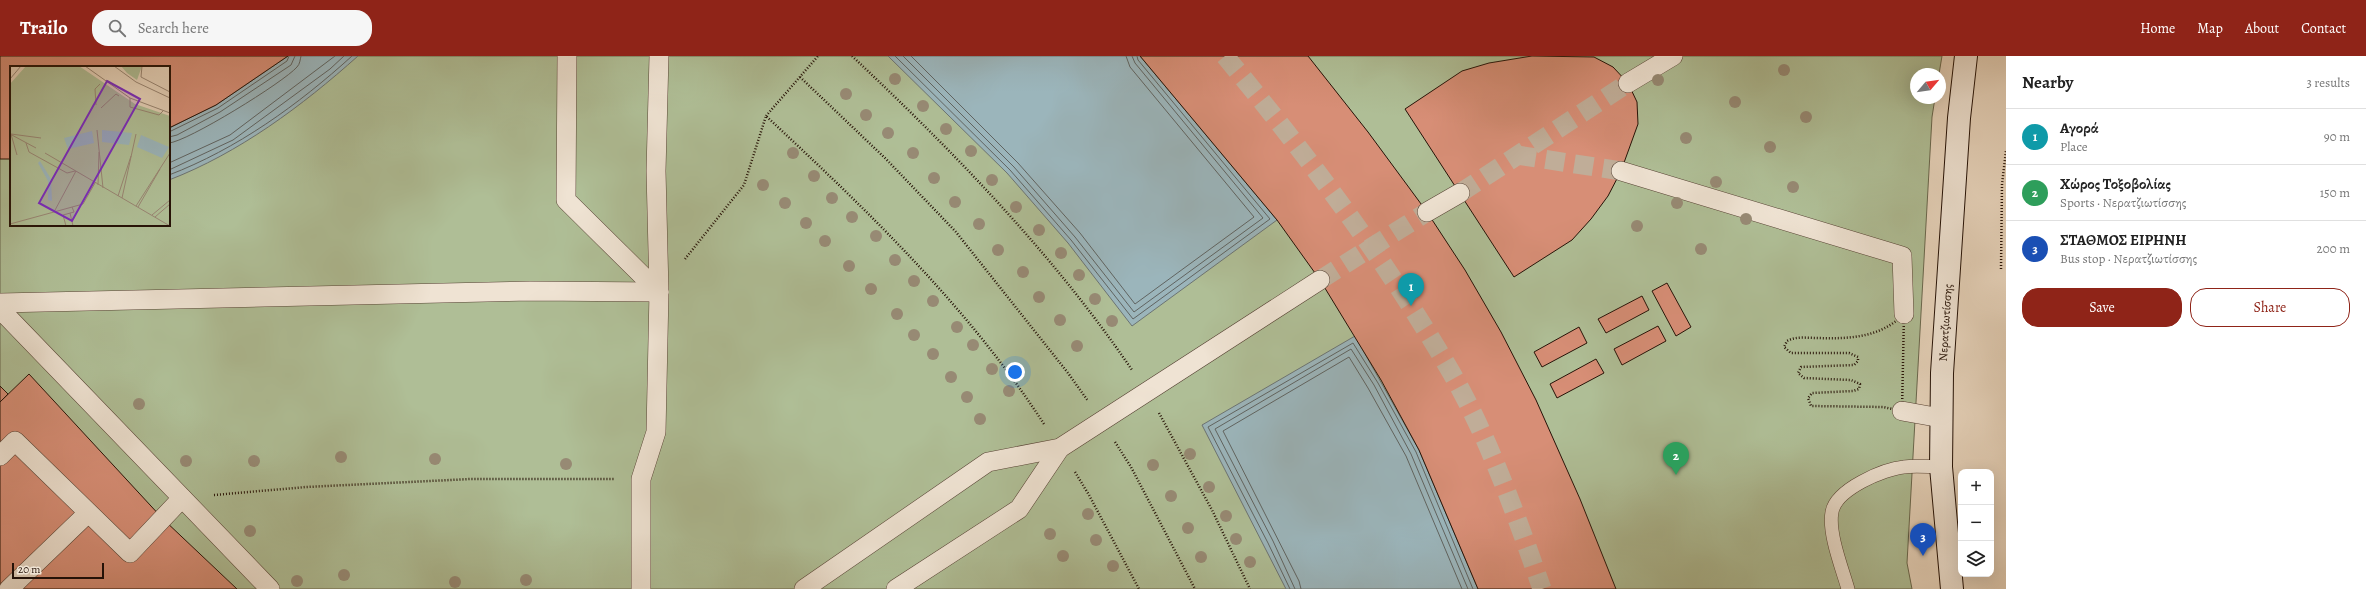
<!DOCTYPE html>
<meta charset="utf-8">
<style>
:root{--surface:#fff;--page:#f6f6f6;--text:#222;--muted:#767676;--line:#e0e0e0;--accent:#8f2418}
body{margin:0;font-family:Alegreya,serif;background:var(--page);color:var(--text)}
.controls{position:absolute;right:12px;bottom:12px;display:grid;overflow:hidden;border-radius:8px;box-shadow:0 4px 16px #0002}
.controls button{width:36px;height:36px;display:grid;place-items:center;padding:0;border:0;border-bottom:1px solid var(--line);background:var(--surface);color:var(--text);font:20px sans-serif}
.compass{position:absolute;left:1910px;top:12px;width:36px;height:36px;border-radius:50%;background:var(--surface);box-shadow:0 4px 16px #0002;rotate:61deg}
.scale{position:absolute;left:12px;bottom:10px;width:92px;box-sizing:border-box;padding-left:4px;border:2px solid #251207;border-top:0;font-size:11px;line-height:14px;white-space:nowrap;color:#251207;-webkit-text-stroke:3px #efe3d3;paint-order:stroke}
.you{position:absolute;left:1015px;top:316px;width:14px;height:14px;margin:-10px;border:3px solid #fff;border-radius:50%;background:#1a73e8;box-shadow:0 0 0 6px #1a73e833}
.badge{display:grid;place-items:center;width:26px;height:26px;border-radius:50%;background:var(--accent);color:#fff;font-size:13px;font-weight:700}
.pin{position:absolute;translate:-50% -33px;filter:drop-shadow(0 1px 2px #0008)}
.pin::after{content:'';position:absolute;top:21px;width:14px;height:12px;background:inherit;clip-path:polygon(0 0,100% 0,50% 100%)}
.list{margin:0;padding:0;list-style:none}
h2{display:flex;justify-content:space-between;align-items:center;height:52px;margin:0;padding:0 16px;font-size:17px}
h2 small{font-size:13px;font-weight:400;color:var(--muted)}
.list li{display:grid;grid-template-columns:26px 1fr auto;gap:12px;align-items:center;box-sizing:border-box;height:56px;padding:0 16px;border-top:1px solid var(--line)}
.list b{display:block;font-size:15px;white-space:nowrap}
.list p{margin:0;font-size:13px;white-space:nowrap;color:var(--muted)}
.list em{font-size:13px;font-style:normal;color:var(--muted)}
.actions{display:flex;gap:8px;padding:12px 16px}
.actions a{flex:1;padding:9px 0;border:1px solid var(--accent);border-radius:16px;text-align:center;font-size:14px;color:var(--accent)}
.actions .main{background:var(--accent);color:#fff}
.icon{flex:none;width:22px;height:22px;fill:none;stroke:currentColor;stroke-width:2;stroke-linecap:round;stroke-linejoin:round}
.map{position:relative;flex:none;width:2006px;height:533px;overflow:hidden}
header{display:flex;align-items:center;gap:24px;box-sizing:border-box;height:56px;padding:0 20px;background:var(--accent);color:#fff}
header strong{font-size:19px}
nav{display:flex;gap:22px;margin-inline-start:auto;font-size:14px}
.search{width:280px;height:36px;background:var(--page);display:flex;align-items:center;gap:10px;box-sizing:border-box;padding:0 14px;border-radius:16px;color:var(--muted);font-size:15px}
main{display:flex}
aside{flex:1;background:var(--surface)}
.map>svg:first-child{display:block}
</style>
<header>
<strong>Trailo</strong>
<div class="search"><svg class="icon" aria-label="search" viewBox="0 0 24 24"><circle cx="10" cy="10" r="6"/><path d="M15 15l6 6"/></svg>Search here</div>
<nav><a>Home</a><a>Map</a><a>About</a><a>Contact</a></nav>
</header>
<main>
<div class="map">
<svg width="2006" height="533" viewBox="0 0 2006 533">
<rect width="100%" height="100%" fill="#e7d4bc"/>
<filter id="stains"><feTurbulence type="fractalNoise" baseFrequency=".005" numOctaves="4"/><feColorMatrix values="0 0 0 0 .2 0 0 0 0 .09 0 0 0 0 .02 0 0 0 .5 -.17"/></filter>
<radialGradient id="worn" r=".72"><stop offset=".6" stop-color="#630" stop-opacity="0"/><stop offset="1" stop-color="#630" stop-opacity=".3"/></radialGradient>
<path fill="#afbe96" stroke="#6a684e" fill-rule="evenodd" d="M0 0H1942L1939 18H1916V42H1935L1932 61 1907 507 1912 533H0ZM11 11H169V169H11Z"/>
<g fill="#9bb5bb" stroke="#6c7473">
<path d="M288 0H358C302 50 239 97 169 124V72L216 49Z"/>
<polygon points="888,0 1140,0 1277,164 1132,270 1068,187 1007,117"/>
<polygon points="1355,280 1419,394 1478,533 1286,533 1202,369"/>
</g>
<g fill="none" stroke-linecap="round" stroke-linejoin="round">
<g stroke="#606461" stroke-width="1">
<polyline points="895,0 1010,114 1071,184 1133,263 1270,163 1138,4 1137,0"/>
<polyline points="903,0 1014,111 1075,181 1134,256 1263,162 1135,7 1132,0"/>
<polyline points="911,0 1018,107 1080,177 1135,248 1254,161 1130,11 1126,0"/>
<polyline points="169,76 218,52 287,5 289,0"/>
<polyline points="169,81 177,79 220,56 291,9 295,0"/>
<path d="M169 87C187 86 284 26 297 11 300 8 300 4 301 0"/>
<polyline points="169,107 230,79 335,0"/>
<polyline points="169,114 233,84 330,13 344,0"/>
<path d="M169 119C237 93 298 49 352 0"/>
<polyline points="1290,533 1268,487 1208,371 1353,287 1378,327 1416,396 1473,533"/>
<polyline points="1295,533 1273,485 1215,373 1351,293 1374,329 1411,398 1468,533"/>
<polyline points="1301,533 1299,525 1223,375 1349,301 1368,332 1406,400 1462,533"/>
</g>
</g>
<g fill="#d78e76" stroke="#251207">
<polygon points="0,0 288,0 216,49 169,72 169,11 11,11 11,103 0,103"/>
<polygon points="1140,0 1308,0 1368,76 1427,156 1465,214 1501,276 1536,344 1580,443 1616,533 1478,533 1419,394 1381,324 1320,224 1277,164"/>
<polygon points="1532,0 1594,1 1613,11 1628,27 1637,46 1638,68 1621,115 1608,140 1591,163 1572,184 1514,221 1405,53 1462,15 1489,7"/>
<polygon points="1667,227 1691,271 1676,280 1652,235"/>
<polygon points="1642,240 1649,254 1606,277 1598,263"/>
<polygon points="1658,270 1666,285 1622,309 1614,293"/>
<polygon points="1579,271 1587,287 1542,311 1534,296"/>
<polygon points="1596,303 1604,317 1557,342 1550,328"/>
<polygon points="29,318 163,463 237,533 0,533 0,346"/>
<polygon points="0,330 8,338 0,346"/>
</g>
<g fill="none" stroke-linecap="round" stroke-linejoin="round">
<g stroke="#c0ad98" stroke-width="19" stroke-dasharray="19 10" stroke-linecap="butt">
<path d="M1225 0C1307 99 1386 204 1451 316 1490 384 1516 459 1542 533"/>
<polyline points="1517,99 1621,115"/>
<polyline points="1460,137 1628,27"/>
<polyline points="1320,224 1427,156"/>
</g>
<g stroke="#564234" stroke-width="14">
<path id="service" d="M1848 533C1842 512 1828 477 1832 456 1836 433 1884 413 1904 411 1916 409 1929 411 1941 411"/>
</g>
<g stroke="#564234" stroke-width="20">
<g id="pedestrian">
<polyline points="567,0 566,144 659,236"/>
<polyline points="1628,27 1673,0"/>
<polyline points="1621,115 1902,200 1904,258"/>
<polyline points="1427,156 1460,137"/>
<polyline points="0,247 530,235 659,236"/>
<polyline points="0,253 270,533"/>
<polyline points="1902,355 1941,362"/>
<polyline points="0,400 15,385 130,497 182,442"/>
<polyline points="9,533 88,457"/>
<polyline points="641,533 641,423 656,376 659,236 656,115 659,0"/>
<polyline points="804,533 988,406 1060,392 1320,224"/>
<polyline points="896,533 1019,453 1060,392"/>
</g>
</g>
<g stroke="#251207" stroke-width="24">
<g id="secondary">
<path id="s1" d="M1952 533 1941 411 1942 317 1959 62 1966 0"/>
</g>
</g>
<g stroke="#251207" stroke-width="2.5" stroke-dasharray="1 2" stroke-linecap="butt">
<path d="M852 0C954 96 1053 198 1132 314"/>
<polyline points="800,21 886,103 956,176 1068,317 1088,345"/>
<polyline points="766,60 818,0"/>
<path d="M685 203 744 129 766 60C868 155 968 251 1044 368"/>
<polyline points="2001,213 2002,128 2006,95"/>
<path d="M1904 258 1902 355 1883 351 1811 350 1808 342 1812 337 1853 335 1859 333 1860 328 1851 324 1804 322 1798 317 1801 311 1854 309 1858 305V301L1849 297H1791L1784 291 1787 285C1796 280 1807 282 1817 282 1849 283 1880 282 1904 258Z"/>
<polyline points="1159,357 1212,454 1250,533"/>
<polyline points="1115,386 1131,411 1195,533"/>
<polyline points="1075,416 1089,439 1139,533"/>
<polyline points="214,439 306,431 471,423 615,423"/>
</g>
<use href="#service" stroke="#efe3d3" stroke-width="13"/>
<use href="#pedestrian" stroke="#efe3d3" stroke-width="19"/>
<use href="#secondary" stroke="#efe3d3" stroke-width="22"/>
</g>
<g fill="#978a74">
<circle cx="1784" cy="14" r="6"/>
<circle cx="895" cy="23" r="6"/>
<circle cx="1658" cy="24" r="6"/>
<circle cx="846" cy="38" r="6"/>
<circle cx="1735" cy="46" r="6"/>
<circle cx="923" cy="50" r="6"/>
<circle cx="866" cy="59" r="6"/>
<circle cx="1806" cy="61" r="6"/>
<circle cx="946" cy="73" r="6"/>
<circle cx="888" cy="77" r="6"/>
<circle cx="1686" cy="82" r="6"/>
<circle cx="1770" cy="91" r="6"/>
<circle cx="971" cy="95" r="6"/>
<circle cx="793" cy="97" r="6"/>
<circle cx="913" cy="97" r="6"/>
<circle cx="814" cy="120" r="6"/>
<circle cx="934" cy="122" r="6"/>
<circle cx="992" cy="124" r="6"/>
<circle cx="1716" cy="126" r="6"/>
<circle cx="763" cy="129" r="6"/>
<circle cx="1793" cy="131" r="6"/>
<circle cx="832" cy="142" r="6"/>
<circle cx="955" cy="146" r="6"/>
<circle cx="785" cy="147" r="6"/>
<circle cx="1677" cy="147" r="6"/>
<circle cx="1016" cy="151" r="6"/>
<circle cx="852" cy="161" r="6"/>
<circle cx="1746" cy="163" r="6"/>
<circle cx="806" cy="167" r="6"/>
<circle cx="979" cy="168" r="6"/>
<circle cx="1637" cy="170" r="6"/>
<circle cx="1039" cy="174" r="6"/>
<circle cx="876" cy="180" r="6"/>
<circle cx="825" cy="185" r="6"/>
<circle cx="1701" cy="193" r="6"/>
<circle cx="998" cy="194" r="6"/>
<circle cx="1061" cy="197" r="6"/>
<circle cx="895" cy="204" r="6"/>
<circle cx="849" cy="210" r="6"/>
<circle cx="1023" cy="216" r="6"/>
<circle cx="1079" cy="219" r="6"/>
<circle cx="914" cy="225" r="6"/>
<circle cx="871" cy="233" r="6"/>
<circle cx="1039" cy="241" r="6"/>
<circle cx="1095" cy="243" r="6"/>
<circle cx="933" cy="245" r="6"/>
<circle cx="897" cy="258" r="6"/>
<circle cx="1060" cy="264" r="6"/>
<circle cx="1112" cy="265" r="6"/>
<circle cx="957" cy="271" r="6"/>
<circle cx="914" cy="279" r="6"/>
<circle cx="973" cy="289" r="6"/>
<circle cx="1077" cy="290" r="6"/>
<circle cx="933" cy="298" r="6"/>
<circle cx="992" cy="313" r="6"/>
<circle cx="951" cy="321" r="6"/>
<circle cx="1009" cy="335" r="6"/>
<circle cx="967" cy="341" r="6"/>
<circle cx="139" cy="348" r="6"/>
<circle cx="980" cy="363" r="6"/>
<circle cx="1190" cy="398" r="6"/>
<circle cx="341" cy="401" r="6"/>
<circle cx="435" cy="403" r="6"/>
<circle cx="186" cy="405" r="6"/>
<circle cx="254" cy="405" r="6"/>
<circle cx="566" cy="408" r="6"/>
<circle cx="1153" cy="409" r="6"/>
<circle cx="1209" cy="431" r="6"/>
<circle cx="1171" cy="440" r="6"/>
<circle cx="1088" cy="458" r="6"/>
<circle cx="1226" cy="460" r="6"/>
<circle cx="1188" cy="472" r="6"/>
<circle cx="250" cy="475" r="6"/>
<circle cx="1050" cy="478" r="6"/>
<circle cx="1236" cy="483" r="6"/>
<circle cx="1096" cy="484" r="6"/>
<circle cx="1063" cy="500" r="6"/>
<circle cx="1201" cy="501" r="6"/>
<circle cx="1250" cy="506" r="6"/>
<circle cx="1113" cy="510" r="6"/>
<circle cx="344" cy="519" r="6"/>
<circle cx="526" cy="524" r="6"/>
<circle cx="297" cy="525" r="6"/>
<circle cx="455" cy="526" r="6"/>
</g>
<g text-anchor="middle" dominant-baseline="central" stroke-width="3" stroke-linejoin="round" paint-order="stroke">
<g font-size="12" fill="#251207" stroke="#efe3d3">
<text stroke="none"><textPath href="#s1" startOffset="267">Νερατζιωτίσσης</textPath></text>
</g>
</g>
<g transform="translate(10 10)">
<rect width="160" height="160" fill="#e7d4bc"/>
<path d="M16 0H69L125 38 160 50V160H0V18ZM111 0H132L127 14 117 7Z" fill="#afbe96"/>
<path d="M92 64 122 67 119 79 92 76ZM82 65 84 77 58 83 54 72ZM131 69 159 81 152 92 127 81ZM30 95 41 113 42 135 38 134V115L28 97Z" fill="#9bb5bb"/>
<path fill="none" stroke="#998674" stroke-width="1" d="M75 0 120 32 160 47M104 0 126 16 160 32M132 0 131 11 160 26M0 13 11 0M120 32V41L149 49 153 45M86 39 85 23 90 18M91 42 106 28 109 30M87 64 93 122M0 68 26 82M16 77 19 86 57 107 65 105M35 87 160 160M7 89 1 68 31 72M88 119 89 86M108 130 121 90M112 132 126 68M126 140 160 87M128 141 150 103M44 146 73 138 85 117M60 147 63 160M142 149 160 134M145 151 160 138M0 158 44 146 66 105M56 160 53 149 64 146 62 141"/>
<path fill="#7b2cbf" fill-opacity="0.15" stroke="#7b2cbf" stroke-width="2" d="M97 15 130 33 62 155 29 137Z"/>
<rect width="160" height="160" fill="none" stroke="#251207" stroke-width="2"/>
</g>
<rect width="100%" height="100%" filter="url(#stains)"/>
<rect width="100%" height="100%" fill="url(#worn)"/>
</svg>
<div class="controls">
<button>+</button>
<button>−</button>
<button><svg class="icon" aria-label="layers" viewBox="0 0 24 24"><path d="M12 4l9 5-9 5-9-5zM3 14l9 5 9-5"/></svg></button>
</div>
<svg class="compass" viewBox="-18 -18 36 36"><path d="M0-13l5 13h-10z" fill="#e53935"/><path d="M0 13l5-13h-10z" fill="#767676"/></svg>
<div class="scale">20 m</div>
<div class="you"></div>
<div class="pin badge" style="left:1411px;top:250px;background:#0f9aa8">1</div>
<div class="pin badge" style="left:1676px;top:419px;background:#2e9e5b">2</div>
<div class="pin badge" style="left:1923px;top:500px;background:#1a4fb4">3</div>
</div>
<aside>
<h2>Nearby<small>3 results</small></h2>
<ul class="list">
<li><span class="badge" style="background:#0f9aa8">1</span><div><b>Αγορά</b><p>Place</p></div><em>90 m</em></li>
<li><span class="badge" style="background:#2e9e5b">2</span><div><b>Χώρος Τοξοβολίας</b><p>Sports · Νερατζιωτίσσης</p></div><em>150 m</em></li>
<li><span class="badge" style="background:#1a4fb4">3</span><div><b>ΣΤΑΘΜΟΣ ΕΙΡΗΝΗ</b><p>Bus stop · Νερατζιωτίσσης</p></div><em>200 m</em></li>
</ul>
<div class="actions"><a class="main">Save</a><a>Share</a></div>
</aside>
</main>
